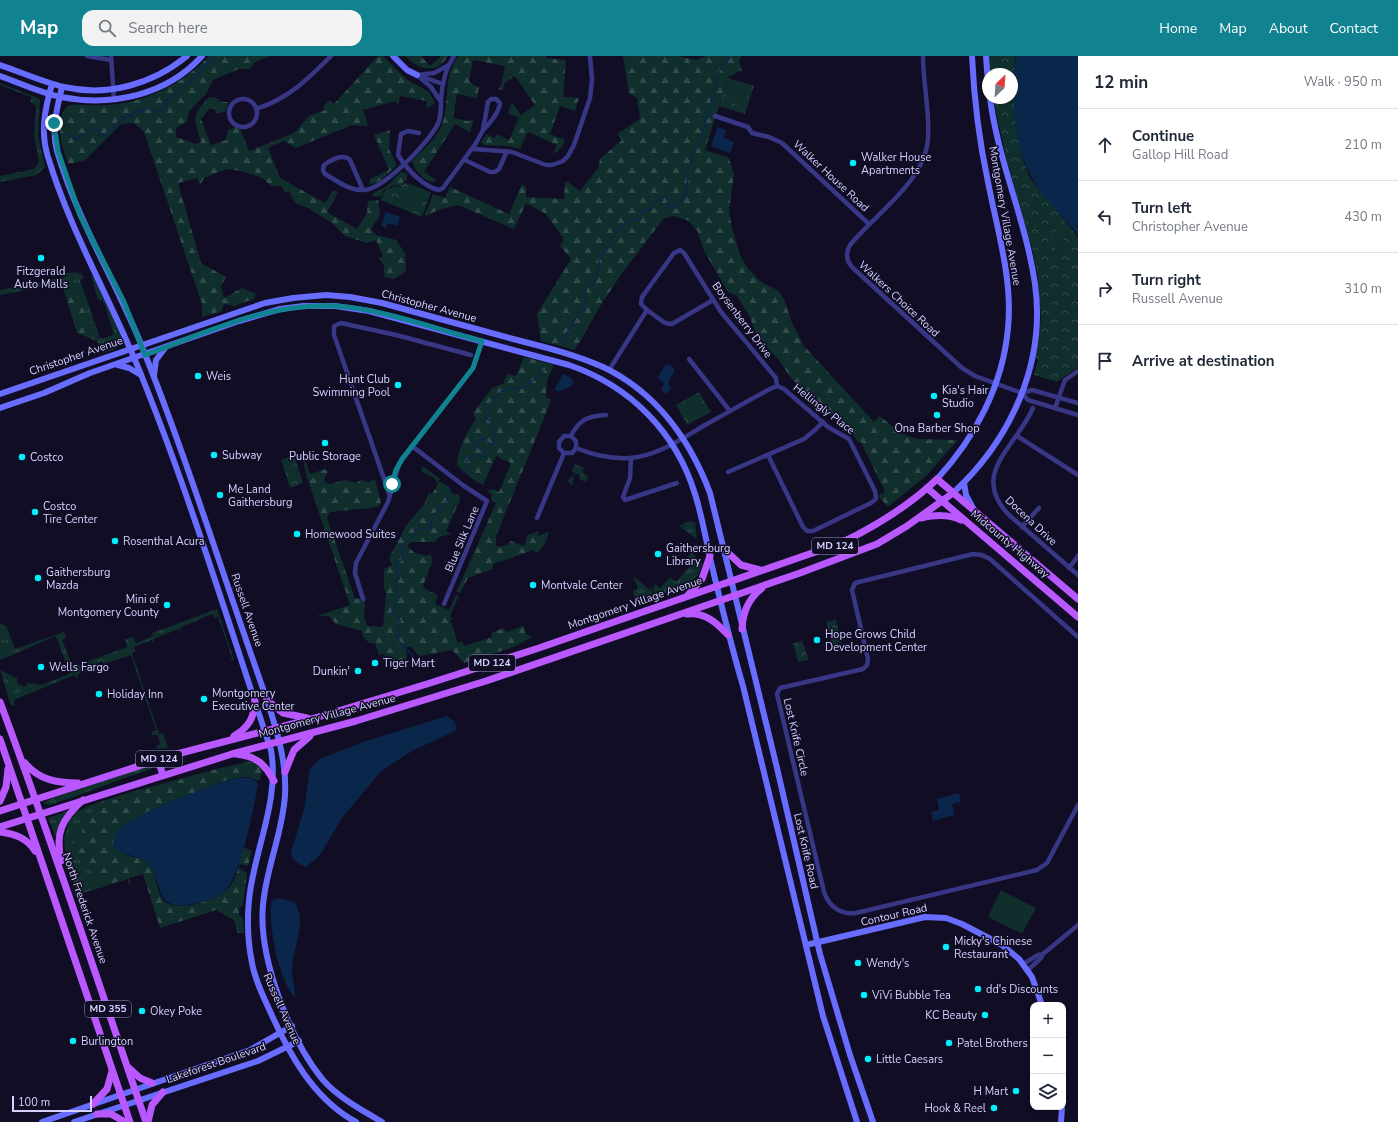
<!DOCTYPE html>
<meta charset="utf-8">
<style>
:root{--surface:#fff;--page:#f2f2f3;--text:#1f2937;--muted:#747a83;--line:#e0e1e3;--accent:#118290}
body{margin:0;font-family:"Nunito Sans",sans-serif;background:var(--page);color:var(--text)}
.controls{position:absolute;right:12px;bottom:12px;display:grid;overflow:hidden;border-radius:8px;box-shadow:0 1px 3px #0004}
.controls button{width:36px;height:36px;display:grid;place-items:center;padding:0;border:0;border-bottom:1px solid var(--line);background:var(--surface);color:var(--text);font:20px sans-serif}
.compass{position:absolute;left:982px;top:12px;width:36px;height:36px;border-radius:50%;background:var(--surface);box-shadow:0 1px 3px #0004;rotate:25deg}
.scale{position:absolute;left:12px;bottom:10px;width:80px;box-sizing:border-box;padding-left:4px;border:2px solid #d4d1ff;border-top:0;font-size:11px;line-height:14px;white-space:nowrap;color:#d4d1ff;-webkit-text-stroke:3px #100d25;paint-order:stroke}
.stop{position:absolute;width:12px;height:12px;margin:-9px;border:3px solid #118290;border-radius:50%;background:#fff}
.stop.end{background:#118290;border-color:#fff;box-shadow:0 1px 4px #0008}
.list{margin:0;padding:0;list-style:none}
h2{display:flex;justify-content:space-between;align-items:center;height:52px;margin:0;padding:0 16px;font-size:17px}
h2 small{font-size:13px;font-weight:400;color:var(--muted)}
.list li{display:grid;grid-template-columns:26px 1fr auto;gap:12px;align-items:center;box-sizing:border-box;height:72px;padding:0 16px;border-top:1px solid var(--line)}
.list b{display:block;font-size:15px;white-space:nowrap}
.list p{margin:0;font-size:13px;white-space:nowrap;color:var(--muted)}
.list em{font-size:13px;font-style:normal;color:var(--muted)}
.icon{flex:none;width:22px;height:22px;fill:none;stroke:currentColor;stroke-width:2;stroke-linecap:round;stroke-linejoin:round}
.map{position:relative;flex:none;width:1078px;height:1066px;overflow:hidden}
header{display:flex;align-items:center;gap:24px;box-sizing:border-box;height:56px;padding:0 20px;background:var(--accent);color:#fff}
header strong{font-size:19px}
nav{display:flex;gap:22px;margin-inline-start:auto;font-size:14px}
.search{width:280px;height:36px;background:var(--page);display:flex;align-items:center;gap:10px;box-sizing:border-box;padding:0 14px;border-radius:12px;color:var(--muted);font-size:15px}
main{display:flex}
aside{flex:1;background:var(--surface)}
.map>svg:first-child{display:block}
</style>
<header>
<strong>Map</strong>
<div class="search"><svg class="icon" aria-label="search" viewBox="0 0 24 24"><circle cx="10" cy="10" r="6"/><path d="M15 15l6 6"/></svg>Search here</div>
<nav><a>Home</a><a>Map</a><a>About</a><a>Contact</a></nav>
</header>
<main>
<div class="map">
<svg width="1078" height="1066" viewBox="0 0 1078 1066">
<defs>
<pattern id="grass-tufts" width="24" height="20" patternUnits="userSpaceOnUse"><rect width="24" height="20" fill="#102f2c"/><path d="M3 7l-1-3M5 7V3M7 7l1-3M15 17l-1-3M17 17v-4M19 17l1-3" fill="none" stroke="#324c4c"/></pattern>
<pattern id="forest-firs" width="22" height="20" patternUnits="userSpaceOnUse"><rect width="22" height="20" fill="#102f2c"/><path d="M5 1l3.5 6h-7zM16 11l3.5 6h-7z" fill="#324c4c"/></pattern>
<pattern id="park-crowns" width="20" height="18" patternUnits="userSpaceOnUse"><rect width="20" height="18" fill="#102f2c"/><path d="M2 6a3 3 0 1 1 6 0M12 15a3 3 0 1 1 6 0" fill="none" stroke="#324c4c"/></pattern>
</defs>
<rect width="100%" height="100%" fill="#100d25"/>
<g fill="url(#grass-tufts)">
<polygon points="0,27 40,43 38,80 45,111 37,119 0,126 0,120 34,113 39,106 34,79 36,50 30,45 31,41 0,29"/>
<path d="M65 217C72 217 81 214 84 222L80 224 100 282H105L114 278 103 244H98L91 219 94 222 121 280C123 292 112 294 103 297L97 285 98 280 85 254V241L62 227 0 239V234L65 221Z"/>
<polygon points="690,465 695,467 697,483 678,469 684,469 683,467"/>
<path d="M692 496 702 508C695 535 676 533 654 540L653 533 655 528 660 532 670 521 676 526 692 508 687 501Z"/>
<polygon points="633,520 649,533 651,530 653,541 636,546 633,535 638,532"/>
<polygon points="217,553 234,604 229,604 232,602 218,561 214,562 212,558 180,572 181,576 178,573 154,583 154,587 152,584 134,591 135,595 132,597 159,678 163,677 168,692 157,693 156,690 160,688 158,679 152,679 151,676 156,674 131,599 104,608 103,605 97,607 98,610 78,618 77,623 74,619 14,644 15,649 12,650 10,647 0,614 17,622 17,627 25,631 28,627 41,629 70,618 56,580 0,604 0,567 6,570 15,593 64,576 66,582 62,584 73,611 127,591 125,583 133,581 136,587 153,580 152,577"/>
<path d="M150 710 153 711 151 713C117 724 84 738 49 749L43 747 52 742Z"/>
<path d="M220 712 133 737 124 743 113 744 98 755 93 756 87 761 81 778 66 792 68 801 76 798C83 801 90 804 90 813L98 819 99 828 103 830 129 822 131 828H129L128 823 77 839 65 793 64 782 69 765 77 756 88 750 124 738Z"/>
<polygon points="67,755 59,768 56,782 48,762"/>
</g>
<g fill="url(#forest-firs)">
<path d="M209 0H270L254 7 250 13H239L213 24 206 38 189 55 187 66 176 72V81L196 88 201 86C194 63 191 61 208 42L215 41 221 46H228L226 55 217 58 215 53H209L201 63 211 89 226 84 228 74 235 71 240 73 249 95 294 77 309 60 325 54 324 50 329 44 334 48 378 0H383L406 23 429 36 435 47 426 53 427 45 400 40 398 49 395 45 363 54 368 70 352 69 296 92 284 85 268 92 280 122 325 147 333 134 338 136 327 156 357 173 367 157 368 145 378 144 380 159 371 173 376 179 396 184 405 197 406 215 394 223 384 221V209L379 202 383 200 376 184 367 187 345 180 332 167 308 152 295 147 289 135 285 137 282 130H271L262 122 241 115 226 113 204 122 200 129 197 122 178 127 201 207 226 221 221 230 224 242 242 232 256 238 254 243 234 250 224 248 222 255 202 261V248L144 76 134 67 121 68 84 105 68 108C62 91 52 61 69 49 82 48 95 50 109 49 146 46 183 28 209 0Z"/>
<path d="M405 0H421L430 10 441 0H448C437 19 418 14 405 0Z"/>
<path d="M458 0H546V2L566 4 563 41 579 42 575 55 560 50 550 78 565 84 562 91 553 99 557 89 528 76 520 93 509 90 484 89 481 86 487 78 494 82 497 78 509 84 519 62 508 57 512 47 521 59 535 49 515 20 504 27 503 34 498 33 501 30 505 10 473 4 469 25 475 30 479 31 477 42 457 38 453 62 468 65 474 63 470 76 455 68 424 116 436 124 434 126C425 126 414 114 412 105 423 93 436 84 442 69 450 47 443 20 458 0Z"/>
<polygon points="623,0 679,0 696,4 706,0 741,0 739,5 742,14 728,21 705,94 729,102 734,119 729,155 732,172 740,199 747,211 761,226 779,235 785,245 792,267 804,290 874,366 880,360 900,377 918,383 958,384 927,419 888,451 878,440 885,436 861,386 858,386 852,377 813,345 791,322 778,303 757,281 750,261 737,240 728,236 704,195 698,176 689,165 674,160 664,162 623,216 602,247 575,294 541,285 537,258 571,203 560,190 564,183 546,158 526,147 514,173 458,149 438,154 424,161 433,138 445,142 450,131 509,158 522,128 526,131 526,141 564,143 565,126 568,126 580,135 598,112 600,103 622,84 617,78 640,63 637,42 629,37"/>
<polygon points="390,74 389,93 397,109 381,124 370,129 370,123 389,114 374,79"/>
<polygon points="401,116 407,117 407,125 404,124 401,131 396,129 390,130 388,133 384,133 382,140 374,141 372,138 387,130"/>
<polygon points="62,228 85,241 85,254 98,280 97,285 77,277"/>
<path d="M524 301 554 309 547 324 546 342H550L551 345 500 470 496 480V489L500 491 507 489 511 485 524 490 528 479 539 475 537 480 549 476C546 485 544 492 536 497L534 494 493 508V513L468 522 460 537 457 535 496 447 491 444 492 438 487 435 493 433 499 436 511 407 496 400 483 429C471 424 468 418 457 410 457 394 467 376 476 363L473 357 492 332 503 328 507 318 516 320Z"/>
<polygon points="301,396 302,396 310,418 326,413 328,416 324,423 326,427 331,428 344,424 356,427 361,424 368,426 375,423 381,447 378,451 330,456 327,462 355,543 359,542 361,545 365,543 364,560 367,570 383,571 386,537 384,532 384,513 392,509 389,502 406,470 424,448 429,437 432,438 438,428 434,422 421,415 423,410 440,423 438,425 448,430 453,438 459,438 460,444 446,475 452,478 439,481 435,486 411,486 407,490 415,497 427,500 430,498 433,504 423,530 425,533 438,539 435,548 449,554 456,539 459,540 450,560 453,563 450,564 458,587 462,585 464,590 492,581 491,577 504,572 506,576 524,570 526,578 533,581 511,592 464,607 452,594 421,600 418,599 411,590 406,592 407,602 403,611 390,604 386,605 384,598 379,599 375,587 369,587 362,579 362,575 336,568 329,560 317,560 350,549 307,421"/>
<path d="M253 705 263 714 261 717 260 724C255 725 254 722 249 721 242 721 234 722 228 724 217 727 207 732 197 736 180 742 108 766 115 789 120 803 138 798 148 807 158 818 155 836 165 846 178 857 223 843 231 829 238 818 240 803 243 791L252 795 248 810 240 808 239 812 247 817 243 849 239 853V859L243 862 244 877H238L234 864 216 854 160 872 143 818 103 830 99 828 98 819C86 813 91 803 76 798L68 801 66 792 81 778 87 761 93 756 98 755 113 744 124 743 133 737 220 712Z"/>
</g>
<g fill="url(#park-crowns)">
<polygon points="989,0 1015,0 1014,44 1022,101 1030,122 1078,181 1078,311 1057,326 1034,319 1038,303 1036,302 1041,262 1038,221 1033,196 1007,105 993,42 1012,42 1012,18 990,18"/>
<polygon points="728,22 754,30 745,58 719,50"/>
<polygon points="403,126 431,136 422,161 381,144 385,134 396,130 401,132"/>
<polygon points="699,336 711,356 687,369 676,349"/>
<polygon points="294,399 303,427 290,432 281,404"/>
<polygon points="575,408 584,412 582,417 588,420 586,426 579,423 580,419 575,417 572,429 568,425 570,421 573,421 574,417 572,415"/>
<polygon points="836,564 841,587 832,589 826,566"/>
<polygon points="802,585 809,604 798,606 793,587"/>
</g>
<g fill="#102f2c">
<polygon points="730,28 739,30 733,49 724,46"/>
<polygon points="741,31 749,34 743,52 735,49"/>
<polygon points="407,130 425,137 422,145 404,138"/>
<polygon points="403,141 421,148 418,156 400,149"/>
<polygon points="1058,174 1068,191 1058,197 1048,180"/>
<polygon points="697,339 701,347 684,356 680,348"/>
<polygon points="702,349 707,357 690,366 686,358"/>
<polygon points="293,405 299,423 291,426 285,408"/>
<polygon points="1001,834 1036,852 1022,878 988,861"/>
</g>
<g fill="#0b264b">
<path d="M1016 0H1078V179C1062 160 1041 140 1030 118 1013 87 1011 35 1016 0Z"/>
<polygon points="718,71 726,74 724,82 734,86 730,97 711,90"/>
<polygon points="386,156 400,161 397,170 388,167 386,172 381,170"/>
<polygon points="666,308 671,309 675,314 668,326 671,333 666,338 661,334 664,327 657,322"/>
<path d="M563 318 570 321 574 326C571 331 562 336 556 335L555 332Z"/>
<path d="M447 660 454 665 457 672 455 675 412 695 381 715 342 762 320 799 306 811C299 809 292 804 291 797L304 753 310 713 319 703 363 686Z"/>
<path d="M238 722C246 722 254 720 258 728 254 750 240 828 221 839 213 844 202 846 192 848 151 857 166 824 146 806 137 797 104 801 116 778 127 758 205 733 228 724Z"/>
<polygon points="959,737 961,746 952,748 955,759 933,765 931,756 939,754 937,743"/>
<path d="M278 842 294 846C309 865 292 892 292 914 292 923 296 933 295 942 278 923 269 871 271 846Z"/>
</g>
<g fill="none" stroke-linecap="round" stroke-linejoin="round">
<g stroke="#0b264b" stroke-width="1.5">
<polyline points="66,79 70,79 75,84 95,71 100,78 105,79 121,63 133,59 137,54 143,56 146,52 160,56 166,50 167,44 173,42 178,35 191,25 214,0"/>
<polyline points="561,287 585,247 586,232 596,224 599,212 599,200 611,187 615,176 628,166 639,163 641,157 652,152 661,140 666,141 669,151 676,152 687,135 688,113 701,81 717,26 718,17 729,0"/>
<path d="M463 416C468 401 467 397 483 401L485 400 484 396 476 390 478 384 484 383 492 389 496 386V370L488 363 486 359 491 346 501 336 506 333 524 332 544 315"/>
<path d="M413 601C410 593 399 589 397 581L401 575 399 570 400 564 392 557 397 541 395 526 400 516 395 508 403 503 401 490 412 482 416 474 419 472 429 473 433 460 447 445 450 433"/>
</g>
<g stroke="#373786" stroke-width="4.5">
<polyline points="87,0 111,4"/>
<polyline points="111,0 114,44"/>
<path d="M923 0C923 27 930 57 928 82 926 125 875 158 850 189 845 198 846 205 853 212L962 312 975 320 1022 337 1028 344 1078 359"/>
<polyline points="417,19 431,31 441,46"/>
<polyline points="417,19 434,17 449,9"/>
<polyline points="423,21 443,28"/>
<circle cx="243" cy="57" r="14"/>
<path d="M256 53C288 43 308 23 331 0"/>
<polyline points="715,60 748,71 752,77 769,81 782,87 869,168"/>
<path d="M419 77 408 75 401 78 398 99C406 112 423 131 439 134L443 132 476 87 483 74 488 46 491 43H496L500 47C499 57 490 67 483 74"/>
<polyline points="473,93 512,96 546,109 552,109 563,105 568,100 574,89 590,42 592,24 590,0"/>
<polyline points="465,104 490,116 495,116 499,113 507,95"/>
<path d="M363 134 350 104C343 97 331 104 324 109L323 114 325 118C337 125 350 135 364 134 383 134 433 83 439 65 441 58 441 51 441 44 442 28 445 13 454 0"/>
<polyline points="647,254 665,267 672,268 713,244"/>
<polyline points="689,303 730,355"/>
<polyline points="609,314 647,254 641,248 642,241 674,197 680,194 684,197 721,256 776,322 777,330"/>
<polyline points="1022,337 1032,334 1078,347"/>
<path d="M1033 352C1016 391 969 418 1009 459L1078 519"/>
<polyline points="1055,352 1065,324 1078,315"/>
<path d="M571 380C579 363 589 360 606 359"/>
<polyline points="1017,380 1078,419"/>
<polyline points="412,390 464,430 487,445 444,548"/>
<path d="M576 392C593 399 612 403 630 402 657 400 682 383 705 369 727 357 749 344 772 332L777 330 784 333 828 371 849 383 875 435 876 443 871 447 813 475H807L803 471 768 399"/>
<polyline points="564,397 572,397 576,392 576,385 571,380"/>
<polyline points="564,397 559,392 559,386 564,380 571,380"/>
<polyline points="631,402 630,422 623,441 625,444 677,427"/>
<polyline points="728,416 804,383 815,374 823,366"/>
<polyline points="390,440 334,279 334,270 341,267 396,279 471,299"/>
<polyline points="537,462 564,397"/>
<polyline points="1022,471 1039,452"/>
<polyline points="1069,512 1078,500"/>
<polyline points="363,543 355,517 356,507 388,446 399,408 473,312 482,285"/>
<path d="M1078 581 990 503 982 499 973 498 855 527 852 534 868 603 867 609 863 613 780 632 777 638 824 836C829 851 841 859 856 857L1037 814 1047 807 1078 749"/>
<polyline points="1023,908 1038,899 1043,898"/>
<polyline points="1028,914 1041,902 1043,898 1078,869"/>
</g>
<g stroke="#686cff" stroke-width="6">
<polyline points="393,0 407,14 417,19"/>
<polyline points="986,0 988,27"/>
<path d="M0 9C21 16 42 26 64 31 108 41 153 28 187 0"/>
<path d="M0 20C20 27 40 37 61 41 112 51 167 39 202 0"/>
<path d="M52 28C45 52 40 76 48 101 71 178 113 247 142 321 191 443 229 569 271 694 280 745 254 794 249 844 247 864 248 887 252 907 255 923 262 938 269 953 288 996 313 1043 356 1066"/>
<path d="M62 31C57 53 51 72 57 95 77 164 114 222 141 288 188 405 225 526 267 644 277 675 287 707 285 739 283 776 266 812 263 849 258 901 290 984 323 1024 339 1042 362 1054 382 1066"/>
<polyline points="118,309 129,312 141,319"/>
<polyline points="154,319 156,304 165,292"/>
<path d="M0 338 265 247 293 242 326 239 350 241 382 247C426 259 469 271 513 283 544 291 574 298 603 311 656 336 690 384 710 437L777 712 820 898 850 999 873 1066"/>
<path d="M0 352 44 337 90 317 239 265 280 253 303 250H335L369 255 569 309C630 330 676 376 695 438 702 460 706 484 711 506 721 548 731 589 743 630L823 960 857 1066"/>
<path d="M937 423C975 382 1003 329 1008 272 1013 224 997 173 988 126 979 84 974 43 972 0"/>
<polyline points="964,427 966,439 974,454"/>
<path d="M953 437C1011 384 1046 307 1035 228 1026 165 998 105 990 42"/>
<polyline points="806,889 925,861 946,862 962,868 1002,889 1019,903 1032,921 1042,949"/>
<polyline points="42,1066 250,994 292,970"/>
<polyline points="74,1066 258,1005 299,985"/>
<polyline points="1061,1066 1062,1051"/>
</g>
<g stroke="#b958ff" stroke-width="7">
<polyline points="927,432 1078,561"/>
<path d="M921 462C935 459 947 458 961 464"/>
<polyline points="724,493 741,509 760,514"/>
<polyline points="688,539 702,523 710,500"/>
<path d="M687 558C705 556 717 567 728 579"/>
<path d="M742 573C743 556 748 543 762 532"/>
<polyline points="267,644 283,657 307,662"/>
<path d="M0 646C52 785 98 926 146 1066"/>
<path d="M234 680C249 671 254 662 255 645"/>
<polyline points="0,683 130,1066"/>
<path d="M236 698C256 700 265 708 274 725"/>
<polyline points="158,704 163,719"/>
<path d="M25 707C39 724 57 727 78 727"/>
<polyline points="285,716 294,694 310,680"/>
<polyline points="0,745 6,731 8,713"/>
<path d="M0 755 173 699 315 662 427 628 539 592 841 487C876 470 909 450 937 423L1078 543"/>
<polyline points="0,771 232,698 356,665 486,625 800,517 877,488 907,470 953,437"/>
<path d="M0 776C15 778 27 782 35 795"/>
<path d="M61 805C55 776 62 763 83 744"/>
<polyline points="129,1012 140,1022 152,1027"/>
<polyline points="93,1048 107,1033 112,1015"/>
<polyline points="97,1058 111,1058 125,1066"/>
<polyline points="148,1066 152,1049 163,1036"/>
</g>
</g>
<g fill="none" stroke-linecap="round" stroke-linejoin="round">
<path stroke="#118290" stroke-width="5" d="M54 67 58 95 80 159 124 246 145 299C205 277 269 246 335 250 383 253 435 273 482 285L473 312 402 403 396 414 392 428"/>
</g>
<g fill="#00effc" stroke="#100d25" stroke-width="1.5">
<circle cx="853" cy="107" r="4"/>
<circle cx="41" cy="202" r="4"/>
<circle cx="198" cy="320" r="4"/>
<circle cx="398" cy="329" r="4"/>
<circle cx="934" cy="340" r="4"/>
<circle cx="937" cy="359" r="4"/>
<circle cx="325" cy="387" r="4"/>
<circle cx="214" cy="399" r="4"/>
<circle cx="22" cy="401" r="4"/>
<circle cx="220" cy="439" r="4"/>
<circle cx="35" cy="456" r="4"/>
<circle cx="297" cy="478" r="4"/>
<circle cx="115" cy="485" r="4"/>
<circle cx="658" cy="498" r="4"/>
<circle cx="38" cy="522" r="4"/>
<circle cx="533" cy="529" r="4"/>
<circle cx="167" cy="549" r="4"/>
<circle cx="817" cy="584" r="4"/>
<circle cx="375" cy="607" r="4"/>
<circle cx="41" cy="611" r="4"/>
<circle cx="358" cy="615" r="4"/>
<circle cx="99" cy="638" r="4"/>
<circle cx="204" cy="643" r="4"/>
<circle cx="946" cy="891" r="4"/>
<circle cx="858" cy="907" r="4"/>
<circle cx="978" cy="933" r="4"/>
<circle cx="864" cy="939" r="4"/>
<circle cx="142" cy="955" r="4"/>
<circle cx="985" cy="959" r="4"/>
<circle cx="73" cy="985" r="4"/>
<circle cx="949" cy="987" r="4"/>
<circle cx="868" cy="1003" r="4"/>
<circle cx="1016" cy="1035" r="4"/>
<circle cx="994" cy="1052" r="4"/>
</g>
<g text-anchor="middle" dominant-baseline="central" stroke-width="3" stroke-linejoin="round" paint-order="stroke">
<g fill="#100d25" stroke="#9996be" stroke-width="1">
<rect x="812" y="482" width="46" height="16" rx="3"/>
<rect x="469" y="599" width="46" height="16" rx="3"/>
<rect x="136" y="695" width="46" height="16" rx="3"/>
<rect x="85" y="945" width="46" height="16" rx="3"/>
</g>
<g font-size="10" font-weight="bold" fill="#d4d1ff">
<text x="835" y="490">MD 124</text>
<text x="492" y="607">MD 124</text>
<text x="159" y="703">MD 124</text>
<text x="108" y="953">MD 355</text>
</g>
<g font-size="11" fill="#d4d1ff" stroke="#100d25" text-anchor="start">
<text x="861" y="101">Walker House<tspan x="861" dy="13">Apartments</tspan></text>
<text x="41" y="215" text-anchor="middle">Fitzgerald<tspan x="41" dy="13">Auto Malls</tspan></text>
<text x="206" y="320">Weis</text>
<text x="390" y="323" text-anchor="end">Hunt Club<tspan x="390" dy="13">Swimming Pool</tspan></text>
<text x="942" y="334">Kia's Hair<tspan x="942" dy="13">Studio</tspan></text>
<text x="937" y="372" text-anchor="middle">Ona Barber Shop</text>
<text x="222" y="399">Subway</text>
<text x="325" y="400" text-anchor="middle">Public Storage</text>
<text x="30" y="401">Costco</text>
<text x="228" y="433">Me Land<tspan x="228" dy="13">Gaithersburg</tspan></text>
<text x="43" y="450">Costco<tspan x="43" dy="13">Tire Center</tspan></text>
<text x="305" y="478">Homewood Suites</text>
<text x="123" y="485">Rosenthal Acura</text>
<text x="666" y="492">Gaithersburg<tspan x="666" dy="13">Library</tspan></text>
<text x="46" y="516">Gaithersburg<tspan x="46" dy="13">Mazda</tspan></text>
<text x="541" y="529">Montvale Center</text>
<text x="159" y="543" text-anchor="end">Mini of<tspan x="159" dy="13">Montgomery County</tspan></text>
<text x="825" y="578">Hope Grows Child<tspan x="825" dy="13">Development Center</tspan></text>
<text x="383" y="607">Tiger Mart</text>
<text x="49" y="611">Wells Fargo</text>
<text x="350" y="615" text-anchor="end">Dunkin'</text>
<text x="212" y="637">Montgomery<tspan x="212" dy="13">Executive Center</tspan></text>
<text x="107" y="638">Holiday Inn</text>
<text x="954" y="885">Micky's Chinese<tspan x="954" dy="13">Restaurant</tspan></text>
<text x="866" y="907">Wendy's</text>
<text x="986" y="933">dd's Discounts</text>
<text x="872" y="939">ViVi Bubble Tea</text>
<text x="150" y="955">Okey Poke</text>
<text x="977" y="959" text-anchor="end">KC Beauty</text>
<text x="81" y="985">Burlington</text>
<text x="957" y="987">Patel Brothers</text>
<text x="876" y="1003">Little Caesars</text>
<text x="1008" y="1035" text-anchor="end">H Mart</text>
<text x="986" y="1052" text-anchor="end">Hook &amp; Reel</text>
</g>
<g font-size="11" fill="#d4d1ff" stroke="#100d25">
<text transform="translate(831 120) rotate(43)">Walker House Road</text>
<text transform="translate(1005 160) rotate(80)">Montgomery Village Avenue</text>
<text transform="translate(899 243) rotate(43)">Walkers Choice Road</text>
<text transform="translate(429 250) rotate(15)">Christopher Avenue</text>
<text transform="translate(742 264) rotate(53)">Boysenberry Drive</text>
<text transform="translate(76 300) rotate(-19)">Christopher Avenue</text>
<text transform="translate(824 353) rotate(38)">Hellingly Place</text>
<text transform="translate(1031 465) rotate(43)">Docena Drive</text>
<text transform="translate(462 483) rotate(-67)">Blue Silk Lane</text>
<text transform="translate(1010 488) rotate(40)">Midcounty Highway</text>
<text transform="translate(635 547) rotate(-19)">Montgomery Village Avenue</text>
<text transform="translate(247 554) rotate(71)">Russell Avenue</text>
<text transform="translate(327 660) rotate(-15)">Montgomery Village Avenue</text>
<text transform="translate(796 681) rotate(77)">Lost Knife Circle</text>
<text transform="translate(806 795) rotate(77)">Lost Knife Road</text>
<text transform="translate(85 852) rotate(71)">North Frederick Avenue</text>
<text transform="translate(894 859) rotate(-13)">Contour Road</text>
<text transform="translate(282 953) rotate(66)">Russell Avenue</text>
<text transform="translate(216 1007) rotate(-19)">Lakeforest Boulevard</text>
</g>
</g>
</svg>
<div class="controls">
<button>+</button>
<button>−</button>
<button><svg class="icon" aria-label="layers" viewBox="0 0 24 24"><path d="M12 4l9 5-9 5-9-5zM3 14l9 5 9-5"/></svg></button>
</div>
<svg class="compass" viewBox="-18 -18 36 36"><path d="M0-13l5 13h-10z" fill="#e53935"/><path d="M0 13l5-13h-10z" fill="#747a83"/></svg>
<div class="scale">100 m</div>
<div class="stop" style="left:392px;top:428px"></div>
<div class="stop end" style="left:54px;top:67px"></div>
</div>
<aside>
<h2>12 min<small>Walk · 950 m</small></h2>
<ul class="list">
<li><svg class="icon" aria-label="ahead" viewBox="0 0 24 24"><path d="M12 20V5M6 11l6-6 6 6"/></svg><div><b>Continue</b><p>Gallop Hill Road</p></div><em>210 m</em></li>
<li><svg class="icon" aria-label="left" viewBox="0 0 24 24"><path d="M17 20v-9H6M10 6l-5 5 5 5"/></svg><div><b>Turn left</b><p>Christopher Avenue</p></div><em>430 m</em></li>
<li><svg class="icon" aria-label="right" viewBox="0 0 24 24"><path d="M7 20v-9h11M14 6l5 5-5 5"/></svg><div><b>Turn right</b><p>Russell Avenue</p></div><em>310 m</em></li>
<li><svg class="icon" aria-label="arrive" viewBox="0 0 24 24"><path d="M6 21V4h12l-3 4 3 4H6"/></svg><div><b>Arrive at destination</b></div></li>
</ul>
</aside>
</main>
